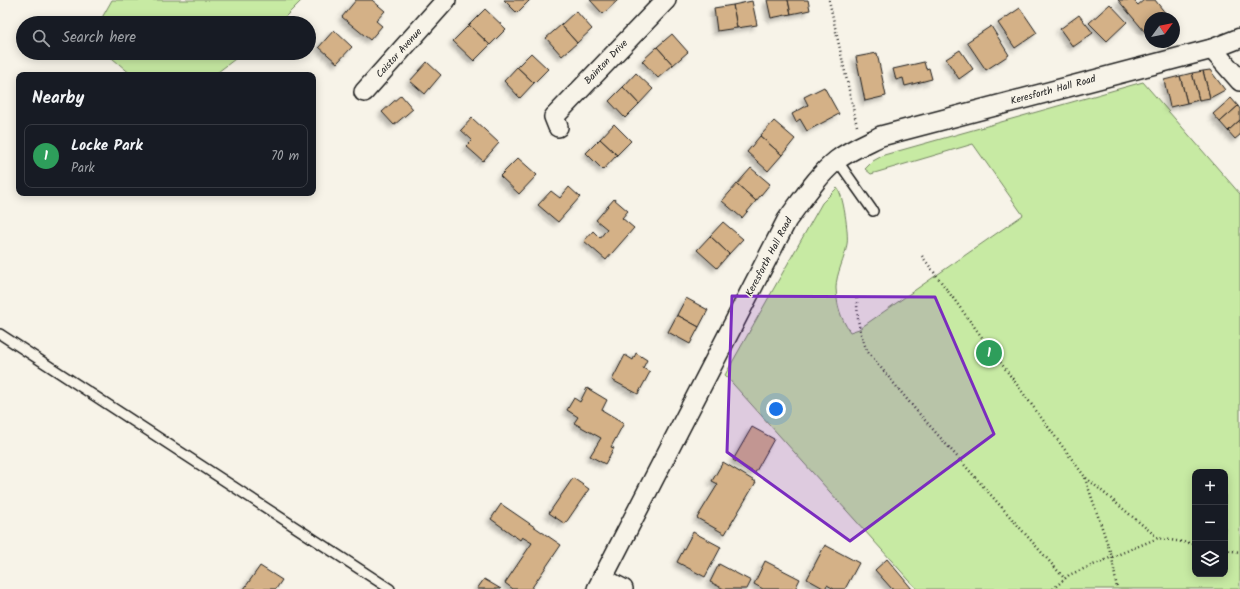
<!DOCTYPE html>
<meta charset="utf-8">
<style>
:root{--surface:#171b24;--page:#20242c;--text:#f1f3f6;--muted:#9ea1a6;--line:#363941;--accent:#8c9099}
body{margin:0;font-family:Kalam,sans-serif;background:var(--page);color:var(--text)}
.controls{position:absolute;right:12px;bottom:12px;display:grid;overflow:hidden;border-radius:8px;box-shadow:0 2px 10px #0003}
.controls button{width:36px;height:36px;display:grid;place-items:center;padding:0;border:0;border-bottom:1px solid var(--line);background:var(--surface);color:var(--text);font:20px sans-serif}
.compass{position:absolute;left:1144px;top:12px;width:36px;height:36px;border-radius:50%;background:var(--surface);box-shadow:0 2px 10px #0003;rotate:57deg}
.you{position:absolute;left:776px;top:409px;width:14px;height:14px;margin:-10px;border:3px solid #fff;border-radius:50%;background:#1a73e8;box-shadow:0 0 0 6px #1a73e833}
.badge{display:grid;place-items:center;width:26px;height:26px;border-radius:50%;background:var(--accent);color:#fff;font-size:13px;font-weight:700}
.pin{position:absolute;translate:-50% -50%;border:2px solid #fff;box-shadow:0 1px 4px #0006}
.list{margin:0;padding:0;list-style:none}
h2{display:flex;justify-content:space-between;align-items:center;height:52px;margin:0;padding:0 16px;font-size:17px}
h2 small{font-size:13px;font-weight:400;color:var(--muted)}
.list li{display:grid;grid-template-columns:26px 1fr auto;gap:12px;align-items:center;box-sizing:border-box;height:64px;margin:0 8px 8px;padding:0 8px;border:1px solid var(--line);border-radius:8px}
.list b{display:block;font-size:15px;white-space:nowrap}
.list p{margin:0;font-size:13px;white-space:nowrap;color:var(--muted)}
.list em{font-size:13px;font-style:normal;color:var(--muted)}
.icon{flex:none;width:22px;height:22px;fill:none;stroke:currentColor;stroke-width:2;stroke-linecap:round;stroke-linejoin:round}
.map{position:relative;flex:none;width:1240px;height:589px;overflow:hidden}
.search{position:absolute;background:var(--surface);box-shadow:0 2px 10px #0003;left:16px;top:16px;width:300px;height:44px;display:flex;align-items:center;gap:10px;box-sizing:border-box;padding:0 14px;border-radius:22px;color:var(--muted);font-size:15px}
.panel{position:absolute;background:var(--surface);box-shadow:0 2px 10px #0003;left:16px;top:72px;width:300px;height:124px;border-radius:8px}
.map>svg:first-child{display:block}
</style>
<div class="map">
<svg width="1240" height="589" viewBox="0 0 1240 589">
<defs>
<filter id="shadow"><feDropShadow dx="-3.5" dy="3.5" stdDeviation="2" flood-color="#0004"/></filter>
</defs>
<rect width="100%" height="100%" fill="#f7f3e8"/>
<filter id="ink" filterUnits="userSpaceOnUse"><feTurbulence type="fractalNoise" baseFrequency=".025" numOctaves="2"/><feDisplacementMap in="SourceGraphic" scale="8" xChannelSelector="R" yChannelSelector="G"/><feConvolveMatrix kernelMatrix="1 2 1 2 8 2 1 2 1" color-interpolation-filters="sRGB"/></filter>
<g filter="url(#ink)">
<g fill="#c7eaa3" stroke="#728360" fill-rule="evenodd">
<polygon points="112,0 302,0 279,23 99,23"/>
<polygon points="106,53 243,53 214,75 132,75"/>
<path d="M1143 82 1240 194V589H917L725 375 822 203 837 188C843 192 849 235 847 244 845 259 836 273 836 288 837 306 840 317 850 332L859 329 1023 215 973 144 871 174 865 169 873 161 884 155ZM1195 472H1225V574H1195Z"/>
</g>
<g fill="#d4b187" stroke="#1c1c1c" filter="url(#shadow)">
<polygon points="356,0 372,0 385,11 376,21 382,26 370,40 342,17"/>
<polygon points="504,0 530,0 517,13"/>
<polygon points="590,0 618,0 603,14"/>
<polygon points="767,0 788,0 791,14 771,18"/>
<polygon points="788,0 808,0 810,10 791,14"/>
<polygon points="1118,0 1133,0 1138,5 1144,0 1155,0 1166,14 1161,18 1150,18 1150,27 1145,32"/>
<polygon points="752,1 757,25 737,28 733,5"/>
<polygon points="1110,4 1127,22 1107,41 1089,23"/>
<polygon points="733,5 737,28 717,31 714,8"/>
<polygon points="1020,8 1037,33 1015,48 998,23"/>
<polygon points="485,9 506,29 490,45 469,25"/>
<polygon points="576,11 592,29 577,43 561,25"/>
<polygon points="1079,15 1093,33 1073,47 1060,29"/>
<polygon points="469,25 490,45 474,61 453,41"/>
<polygon points="561,25 577,43 562,56 546,38"/>
<polygon points="991,26 1009,55 986,70 967,42"/>
<polygon points="334,30 352,47 337,63 319,47"/>
<polygon points="672,34 688,52 673,65 657,47"/>
<polygon points="657,47 673,65 658,78 642,61"/>
<polygon points="960,50 973,69 959,79 946,59"/>
<polygon points="531,53 548,69 534,83 517,67"/>
<polygon points="877,53 886,96 865,101 856,57"/>
<polygon points="427,62 441,75 425,94 410,81"/>
<polygon points="924,62 926,69 929,68 932,79 905,86 903,78 896,80 893,69"/>
<polygon points="517,67 534,83 520,98 504,81"/>
<polygon points="1210,70 1225,90 1210,98 1203,71"/>
<polygon points="1203,71 1210,98 1199,100 1192,73"/>
<polygon points="636,73 653,89 639,104 623,87"/>
<polygon points="1192,73 1199,100 1187,103 1180,76"/>
<polygon points="1180,76 1187,103 1170,107 1164,80"/>
<polygon points="623,87 639,104 625,118 609,101"/>
<polygon points="824,87 839,114 807,131 800,119 796,122 792,114 808,105 804,97"/>
<polygon points="401,95 413,109 394,125 382,112"/>
<polygon points="1231,98 1238,106 1220,122 1213,114"/>
<polygon points="1238,106 1240,109 1240,120 1228,131 1220,122"/>
<polygon points="472,118 499,143 483,161 466,146 472,140 461,130"/>
<polygon points="1240,120 1240,135 1235,139 1228,131"/>
<polygon points="774,121 795,139 782,155 760,136"/>
<polygon points="614,124 631,141 617,155 600,139"/>
<polygon points="760,136 782,155 768,171 747,152"/>
<polygon points="600,139 617,155 603,170 586,153"/>
<polygon points="518,158 537,175 519,194 500,176"/>
<polygon points="751,168 770,184 756,201 737,184"/>
<polygon points="737,184 756,201 742,218 722,201"/>
<polygon points="569,187 580,197 558,222 538,205 551,191 560,198"/>
<polygon points="614,199 628,211 622,218 634,228 606,260 584,241 593,231 600,238 607,229 596,220"/>
<polygon points="723,222 743,239 729,254 710,236"/>
<polygon points="710,236 729,254 717,268 697,250"/>
<polygon points="686,298 708,310 699,327 677,315"/>
<polygon points="677,315 699,327 690,344 668,332"/>
<polygon points="636,353 647,360 643,368 650,372 638,394 612,380 625,355 633,360"/>
<polygon points="587,388 607,400 602,410 624,423 611,447 614,448 605,464 590,456 601,438 574,423 578,417 567,410 574,398 580,402"/>
<polygon points="752,427 774,439 755,473 733,460"/>
<polygon points="723,462 756,482 725,534 697,518 718,484 712,481"/>
<polygon points="573,478 589,489 565,524 549,513"/>
<polygon points="501,504 561,545 531,589 513,589 505,583 532,543 522,537 520,540 491,519"/>
<polygon points="693,532 721,547 705,577 677,562"/>
<polygon points="825,545 859,563 845,589 834,589 827,585 825,589 807,579"/>
<polygon points="887,559 912,589 892,589 875,570"/>
<polygon points="765,561 800,579 795,589 763,589 754,584"/>
<polygon points="719,564 751,581 747,589 724,589 710,582"/>
<polygon points="260,566 282,580 276,589 244,589"/>
<polygon points="484,579 501,589 477,589"/>
</g>
<g fill="none" stroke-linecap="round" stroke-linejoin="round">
<g stroke="#1c1c1c" stroke-width="12">
<g id="service">
<polyline points="837,160 873,211"/>
<polyline points="0,334 390,589"/>
</g>
</g>
<g stroke="#1c1c1c" stroke-width="22">
<g id="minor">
<polyline points="1212,49 1240,81"/>
<polyline points="364,92 446,0"/>
<polyline points="558,127 554,117 666,0"/>
<polyline points="602,578 623,589"/>
<path d="M597 589 787 220C802 200 817 176 837 160 850 150 867 143 881 136L1212 49 1240 38"/>
</g>
</g>
<g stroke="#1c1c1c" stroke-width="2.5" stroke-dasharray="1 3" stroke-linecap="butt">
<polyline points="829,0 857,126"/>
<polyline points="922,256 1085,477 1158,538 1195,544"/>
<path d="M857 298C857 318 859 334 868 352L915 409 1065 579"/>
<polyline points="1085,478 1112,557 1117,589"/>
<polyline points="1225,550 1240,552"/>
<polyline points="1053,589 1069,575 1158,538"/>
</g>
<use href="#service" stroke="#f7f3e8" stroke-width="9"/>
<use href="#minor" stroke="#f7f3e8" stroke-width="19"/>
</g>
</g>
<path fill="#7b2cbf" fill-opacity="0.2" stroke="#7b2cbf" stroke-width="3" stroke-linejoin="round" d="M732 296 935 297 994 434 850 541 727 452Z"/>
<g text-anchor="middle" dominant-baseline="central" stroke-width="3" stroke-linejoin="round" paint-order="stroke">
<g font-size="10" fill="#1c1c1c" stroke="#f7f3e8">
<text transform="translate(399 53) rotate(-48)">Caistor Avenue</text>
<text transform="translate(606 62) rotate(-46)">Bainton Drive</text>
<text transform="translate(1053 90) rotate(-15)">Keresforth Hall Road</text>
<text transform="translate(769 257) rotate(-62)">Keresforth Hall Road</text>
</g>
</g>
</svg>
<div class="controls">
<button>+</button>
<button>−</button>
<button><svg class="icon" aria-label="layers" viewBox="0 0 24 24"><path d="M12 4l9 5-9 5-9-5zM3 14l9 5 9-5"/></svg></button>
</div>
<svg class="compass" viewBox="-18 -18 36 36"><path d="M0-13l5 13h-10z" fill="#e53935"/><path d="M0 13l5-13h-10z" fill="#9ea1a6"/></svg>
<div class="you"></div>
<div class="pin badge" style="left:989px;top:353px;background:#2e9e5b">1</div>
<div class="search"><svg class="icon" aria-label="search" viewBox="0 0 24 24"><circle cx="10" cy="10" r="6"/><path d="M15 15l6 6"/></svg>Search here</div>
<section class="panel">
<h2>Nearby<small></small></h2>
<ul class="list">
<li><span class="badge" style="background:#2e9e5b">1</span><div><b>Locke Park</b><p>Park</p></div><em>70 m</em></li>
</ul>
</section>
</div>
